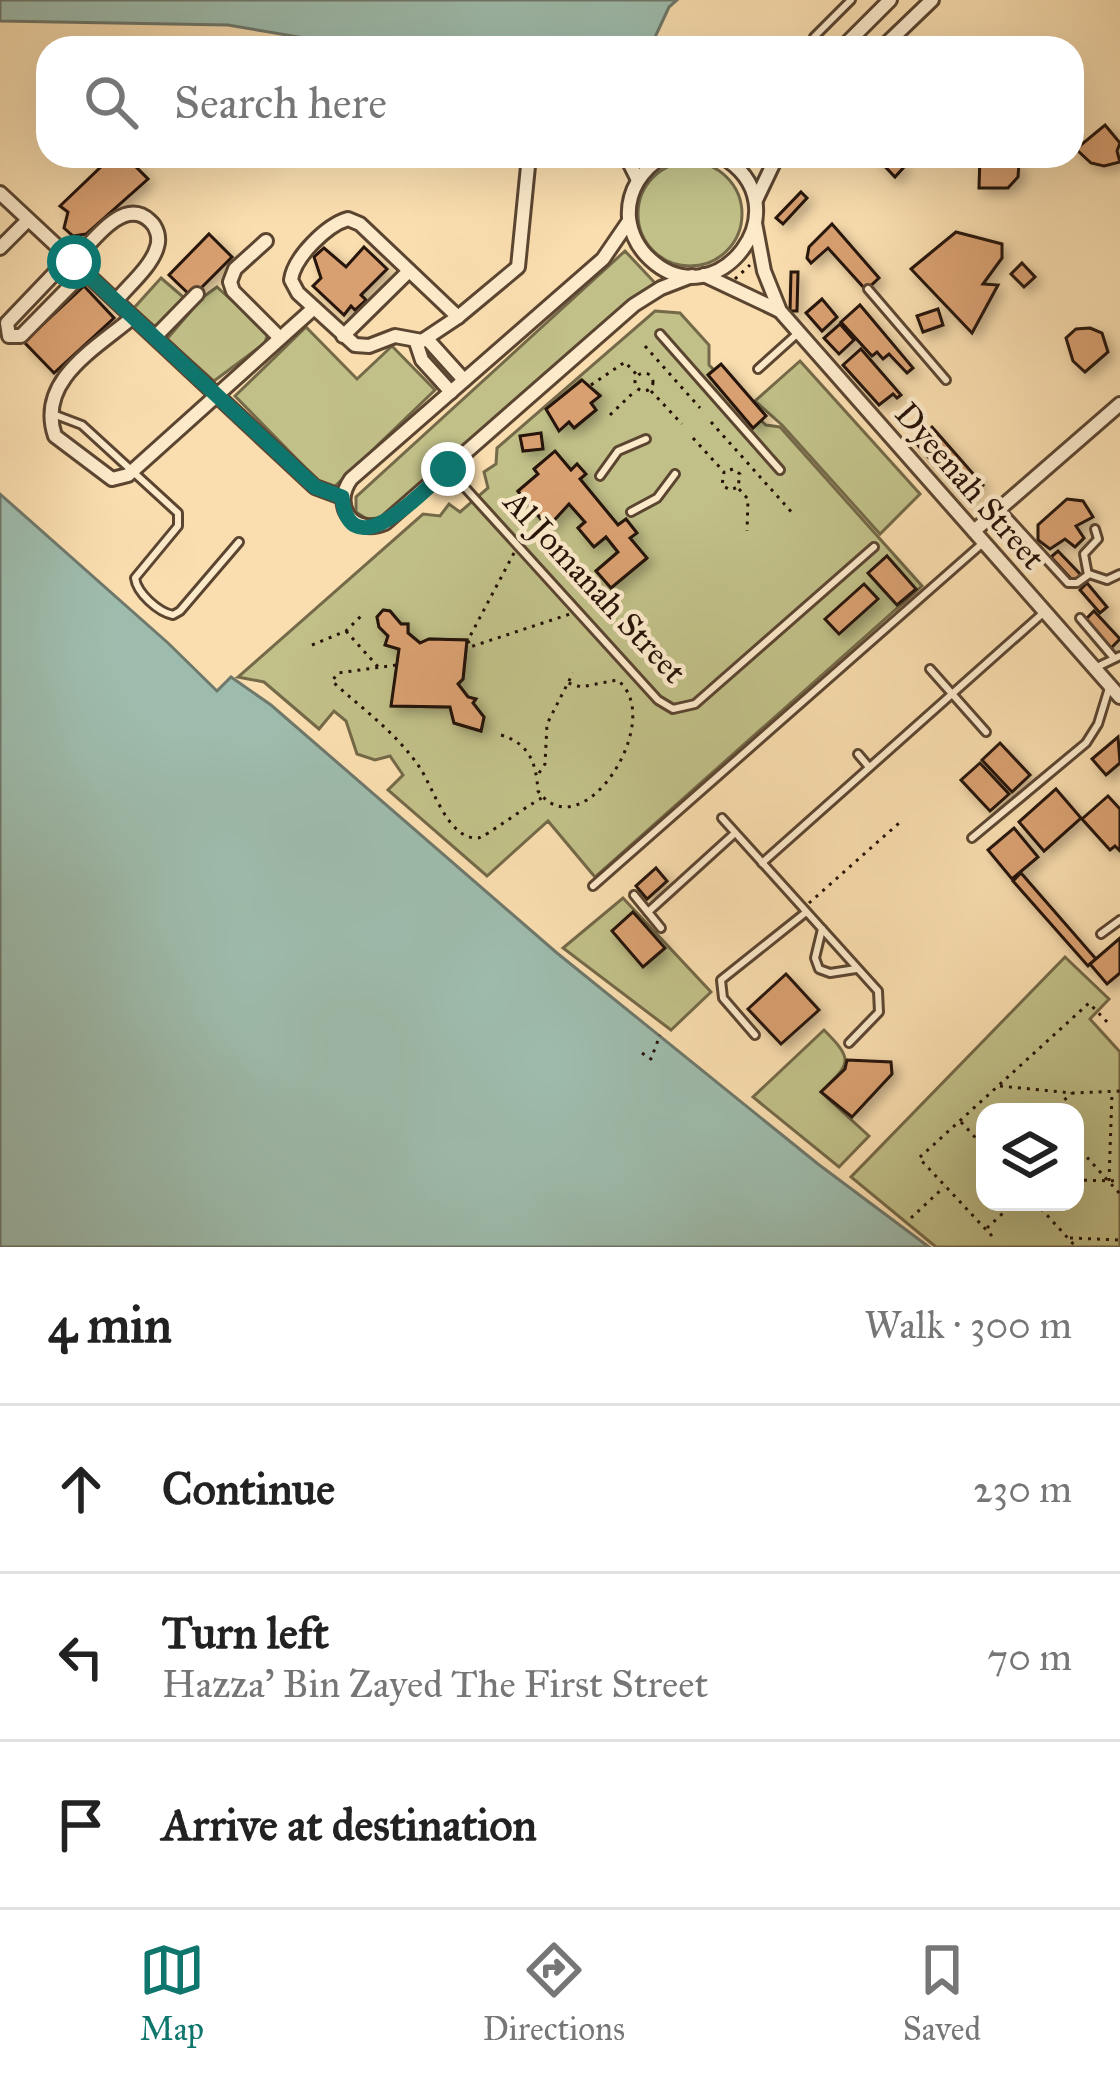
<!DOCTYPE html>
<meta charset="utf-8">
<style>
:root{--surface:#fff;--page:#f2f2f2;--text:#222;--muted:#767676;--line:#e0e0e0;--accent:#0f766e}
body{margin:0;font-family:"IM FELL Great Primer",serif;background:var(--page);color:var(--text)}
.controls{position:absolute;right:36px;bottom:36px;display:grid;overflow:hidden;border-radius:24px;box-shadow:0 12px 48px #0002}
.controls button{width:108px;height:108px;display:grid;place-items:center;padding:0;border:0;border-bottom:3px solid var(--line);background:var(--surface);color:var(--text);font:60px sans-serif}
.stop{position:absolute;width:36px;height:36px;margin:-27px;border:9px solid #0f766e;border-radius:50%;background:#fff}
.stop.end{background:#0f766e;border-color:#fff;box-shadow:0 3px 12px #0008}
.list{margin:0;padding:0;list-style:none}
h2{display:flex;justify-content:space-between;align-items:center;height:156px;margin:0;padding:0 48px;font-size:51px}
h2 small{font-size:39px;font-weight:400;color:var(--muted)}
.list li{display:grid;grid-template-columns:78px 1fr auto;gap:36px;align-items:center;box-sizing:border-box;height:168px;padding:0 48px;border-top:3px solid var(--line)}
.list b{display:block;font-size:45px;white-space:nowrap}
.list p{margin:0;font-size:39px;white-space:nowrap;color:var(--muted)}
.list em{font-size:39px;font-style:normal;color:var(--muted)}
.icon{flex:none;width:66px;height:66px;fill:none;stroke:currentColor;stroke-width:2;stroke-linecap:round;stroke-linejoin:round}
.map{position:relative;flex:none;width:1120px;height:1247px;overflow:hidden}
.search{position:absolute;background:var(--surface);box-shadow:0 12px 48px #0002;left:36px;right:36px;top:36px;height:132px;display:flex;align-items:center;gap:30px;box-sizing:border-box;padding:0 42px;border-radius:36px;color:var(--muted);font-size:45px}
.sheet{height:660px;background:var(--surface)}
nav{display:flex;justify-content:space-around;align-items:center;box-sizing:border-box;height:168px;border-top:3px solid var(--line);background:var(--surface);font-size:33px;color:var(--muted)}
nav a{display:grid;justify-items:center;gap:6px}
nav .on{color:var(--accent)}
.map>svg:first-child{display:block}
</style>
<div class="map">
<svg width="1120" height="1247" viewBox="0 0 1120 1247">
<defs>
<filter id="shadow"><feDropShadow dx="5.5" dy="5.5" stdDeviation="6" flood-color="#0004"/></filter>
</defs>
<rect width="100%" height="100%" fill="#fadeaf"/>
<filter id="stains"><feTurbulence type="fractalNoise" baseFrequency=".00167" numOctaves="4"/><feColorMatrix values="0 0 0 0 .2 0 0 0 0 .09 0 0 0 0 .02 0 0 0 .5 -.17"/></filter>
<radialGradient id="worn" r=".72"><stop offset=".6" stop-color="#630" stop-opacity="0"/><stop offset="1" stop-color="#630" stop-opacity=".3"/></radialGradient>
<g fill="#c1c088" stroke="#746948" stroke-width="3" fill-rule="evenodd">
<circle cx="690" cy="214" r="52"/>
<polygon points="625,251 656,284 608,321 388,517 370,521 356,512 356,497"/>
<polygon points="161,278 188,301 160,331 134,308"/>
<polygon points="217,287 268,333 265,343 214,381 167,339 203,297"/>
<path d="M655 311 680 313 709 345V365L714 370 709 374 766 425 780 427 922 586 595 877 548 821 487 876 388 790 403 775 390 756 375 760 357 754 346 721 334 711 319 729 264 682 238 677 423 514 440 516 449 504 460 512 488 488 484 472 496 464 497 448ZM581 380 600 395 591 403 596 410 575 428 569 422 559 430 547 409ZM555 452 571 470 577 465 580 479 618 525 626 519 636 532 630 538 646 559 611 588 596 571 618 552 606 537 593 546 578 528 585 522 569 504 547 527 518 492 538 474 535 468ZM384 610 390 611 401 624H408V633L420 643 429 639 467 640 463 679 458 684 484 717 481 731 454 723 450 707 392 706 399 649 386 645 388 636 379 627 377 617Z"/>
<polygon points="306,327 357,379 392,346 435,390 329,492 235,396"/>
<polygon points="800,361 920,494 880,534 782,425 755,401"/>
<polygon points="623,898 711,992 671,1030 563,948"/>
<path d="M1065 957 1109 999 1090 1019 1120 1052V1247H936L851 1177ZM985 1112H1075V1202H985Z"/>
<path d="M824 1030C854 1060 851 1063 821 1092L869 1136 839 1167 753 1097Z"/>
</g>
<g fill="#9ebcad" stroke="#6e786b" stroke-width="3">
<polygon points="0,0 677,0 669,7 650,48 449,45 364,48 228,25 0,21"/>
<polygon points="0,494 168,643 217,691 231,677 271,705 557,953 818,1164 929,1247 0,1247"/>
</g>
<g fill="#d89f70" stroke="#261207" stroke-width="3" filter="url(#shadow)">
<polygon points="1105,125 1120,143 1117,151 1120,162 1104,166 1091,163 1076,149"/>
<polygon points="103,156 125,156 148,179 86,234 73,236 64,228 68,212 60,206 108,160"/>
<polygon points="875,156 893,156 904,167 895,177"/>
<polygon points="980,156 1008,156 1008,163 1019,163 1018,177 1008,188 979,188"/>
<polygon points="801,192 807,198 783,224 776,218"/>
<polygon points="832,224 879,278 866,290 828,248 811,263 807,258 809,247"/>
<polygon points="956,232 1002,244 1002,258 983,284 998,285 972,333 911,269"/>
<polygon points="209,234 232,257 192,297 169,275"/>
<polygon points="364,247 387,269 361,295 366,300 355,310 351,306 344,315 313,286 321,278 314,257 324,248 346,267"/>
<polygon points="1022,263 1035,277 1024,287 1011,274"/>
<polygon points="791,272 798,272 797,311 790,311"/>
<polygon points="84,286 114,318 54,373 24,342"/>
<polygon points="822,299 837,317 822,331 806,313"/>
<polygon points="860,305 913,368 907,373 889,354 883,359 877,352 872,356 841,322"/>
<polygon points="938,309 943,325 923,332 917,316"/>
<polygon points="840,324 854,340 839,354 824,338"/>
<polygon points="1090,328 1102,333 1108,352 1085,372 1073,361 1066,338 1076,329"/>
<polygon points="861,349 901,395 897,398 893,394 879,405 843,365"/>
<polygon points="721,364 766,416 753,428 708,375"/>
<polygon points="582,380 600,396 591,403 596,410 574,428 569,422 559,431 546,409"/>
<polygon points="932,427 983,485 966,500 915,442"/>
<polygon points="541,433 543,449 523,451 520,436"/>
<polygon points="555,451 571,470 577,464 586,474 580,479 618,525 626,519 637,533 630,538 647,558 611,588 596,571 618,552 606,537 594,547 578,528 585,522 569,504 548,527 518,491 538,474 534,469"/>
<polygon points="1067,499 1083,501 1093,517 1076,526 1084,538 1075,547 1065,539 1050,549 1038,540 1038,525"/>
<polygon points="1058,551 1081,575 1074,582 1051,557"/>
<polygon points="887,556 916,589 897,605 868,573"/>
<polygon points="1087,583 1107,607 1100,613 1080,590"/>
<polygon points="864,584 878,599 839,634 825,619"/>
<polygon points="383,610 390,611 401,624 408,624 408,633 420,643 429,639 467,640 463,679 458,684 468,697 476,699 473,703 484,717 481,731 454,723 450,707 391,706 399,649 385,645 388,636 379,627 377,617"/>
<polygon points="1094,611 1120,639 1109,650 1083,622"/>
<polygon points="1118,737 1120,763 1106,775 1092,759"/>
<polygon points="1000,743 1030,775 1012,792 982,760"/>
<polygon points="980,763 1009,794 990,811 961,780"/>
<polygon points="1056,789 1081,818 1044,851 1019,822"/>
<polygon points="1108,796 1120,809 1120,851 1115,846 1110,850 1082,819"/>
<polygon points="1014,828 1038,857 1012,879 988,850"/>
<polygon points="656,868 667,881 647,899 636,886"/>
<polygon points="1021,873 1096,959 1088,966 1013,881"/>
<polygon points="633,912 665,948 643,967 612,931"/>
<polygon points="1120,938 1120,973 1107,984 1090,964"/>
<polygon points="786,974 819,1010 781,1044 748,1009"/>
<polygon points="847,1060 891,1062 892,1074 852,1117 821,1092 845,1069"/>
</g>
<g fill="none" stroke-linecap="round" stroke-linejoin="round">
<g stroke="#5b4531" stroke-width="12">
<g id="service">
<polyline points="810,48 814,37 851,0"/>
<polyline points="868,289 946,380"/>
<polyline points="660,334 780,470"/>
<polyline points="758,369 798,333"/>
<path d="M53 414 82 425 178 513V526L135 578C137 593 158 612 173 615L180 611 239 542"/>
<polyline points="449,470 658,700 673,709 695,704 874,547"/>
<polyline points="600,476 618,451 646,439"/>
<polyline points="1002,511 1068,583 1077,583 1088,575 1084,554 1098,539 1095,529"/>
<polyline points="631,512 657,498 675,474"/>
<polyline points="1089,574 1107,580 1120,574"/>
<polyline points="1080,618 1114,658"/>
<polyline points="1097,667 1120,656"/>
<polyline points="930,669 986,732"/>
<polyline points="858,754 869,767"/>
<polyline points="722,818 878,991 879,1012 849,1043"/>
<polyline points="972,838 1086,743 1098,724 1109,688"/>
<polyline points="762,863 1042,614"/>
<polyline points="593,886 984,542"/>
<polyline points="634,895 661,928"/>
<polyline points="648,912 735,833"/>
<polyline points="822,929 815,958 819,969 830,973 856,969"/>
<polyline points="1101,934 1120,920"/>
<polyline points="755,1035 723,998 721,980 805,913"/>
</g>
</g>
<g stroke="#5b4531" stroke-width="18">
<g id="minor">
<polyline points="842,48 890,0"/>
<polyline points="882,48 932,0"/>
<polyline points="626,156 638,180"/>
<path d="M664 156C642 169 627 191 629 218 631 234 638 248 650 259 716 321 807 206 721 156"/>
<polyline points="0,193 315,487 342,497"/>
<polyline points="756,200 777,156"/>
<path d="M348 219 360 224 458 317 422 341 395 336 369 346 355 345 298 293 291 280C294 257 327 225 348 219Z"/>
<path d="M629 221 603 259 351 479C331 507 354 536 385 523L634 305 661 288 692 276"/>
<polyline points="755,223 764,271 780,311 1120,697"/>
<polyline points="266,241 235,269 230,282 233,291 280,338"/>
<polyline points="0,248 28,220"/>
<polyline points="69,258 7,323 9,336 21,336 84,272"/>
<path d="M73 262C90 245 123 195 150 221 157 227 160 238 157 247 152 266 128 286 116 301"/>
<polyline points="704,275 778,310"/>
<path d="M133 317C97 348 36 380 55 436L112 479 128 475 314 308"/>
<polyline points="458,317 518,267 529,156"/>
<polyline points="343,336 409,271"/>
<polyline points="155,337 197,294"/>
<polyline points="428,340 464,380"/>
<polyline points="416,342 422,360 451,392"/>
<polyline points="974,531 1120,404"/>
</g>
</g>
<g stroke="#261207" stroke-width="3" stroke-dasharray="3 6" stroke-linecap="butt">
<polyline points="735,279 750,265"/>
<polyline points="645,346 700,408"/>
<circle cx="644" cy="382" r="9"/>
<polyline points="591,385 625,362 637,375"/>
<polyline points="651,391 682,424"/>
<polyline points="610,415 636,390"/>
<polyline points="711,422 795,516"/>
<polyline points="693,438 724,472 722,485 730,490 738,487 740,474 733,469 724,472"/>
<polyline points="739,489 748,499 747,531"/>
<polyline points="514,553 468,640 470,647 570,614"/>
<polyline points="346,631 379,668"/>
<polyline points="312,645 346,631 364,613"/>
<path d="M396 665 338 673 332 681C362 709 396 732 420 768 433 787 448 840 478 838 484 838 529 804 542 798"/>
<path d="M501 735C530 744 536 763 538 791 583 853 668 717 617 680L581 687 568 683"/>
<polyline points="539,773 545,764 547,724 573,673"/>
<polyline points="809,903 899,823"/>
<polyline points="642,1053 651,1059 660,1035"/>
<polyline points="1000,1086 1072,1093 1120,1091"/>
<polyline points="1051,1112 1072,1093"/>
<polyline points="961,1122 985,1148"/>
<polyline points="1075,1144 1120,1194"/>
<polyline points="1075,1180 1120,1181"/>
<polyline points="1109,1181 1112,1093"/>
<polyline points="1035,1202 1076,1247"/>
<polyline points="911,1218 944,1187"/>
<polyline points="987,1228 1015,1202"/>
<polyline points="992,1236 919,1158 1089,1003 1110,1025"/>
<polyline points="1070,1238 1120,1240"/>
</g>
<use href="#service" stroke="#fceacb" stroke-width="6"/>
<use href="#minor" stroke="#fceacb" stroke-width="12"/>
</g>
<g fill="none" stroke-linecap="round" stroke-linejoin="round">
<path stroke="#0f766e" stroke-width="15" d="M74 262 315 487 342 497C350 572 426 488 448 469"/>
</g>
<g text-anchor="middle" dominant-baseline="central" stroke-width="9" stroke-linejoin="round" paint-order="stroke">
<g font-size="33" fill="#261207" stroke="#fceacb">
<text transform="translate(970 486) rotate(49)">Dyeenah Street</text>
<text transform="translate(595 587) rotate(47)">Al Jomanah Street</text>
</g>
</g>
<rect width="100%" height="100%" filter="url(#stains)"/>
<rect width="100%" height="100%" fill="url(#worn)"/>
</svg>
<div class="controls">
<button><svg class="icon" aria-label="layers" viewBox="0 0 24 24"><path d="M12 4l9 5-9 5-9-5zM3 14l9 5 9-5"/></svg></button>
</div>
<div class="stop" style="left:74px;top:262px"></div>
<div class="stop end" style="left:448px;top:469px"></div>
<div class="search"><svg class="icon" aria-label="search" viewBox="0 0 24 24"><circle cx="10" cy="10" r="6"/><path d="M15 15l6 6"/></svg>Search here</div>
</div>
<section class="sheet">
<h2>4 min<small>Walk · 300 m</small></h2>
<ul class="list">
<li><svg class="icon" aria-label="ahead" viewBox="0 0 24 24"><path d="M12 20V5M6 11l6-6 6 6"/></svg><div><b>Continue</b></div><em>230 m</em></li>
<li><svg class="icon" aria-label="left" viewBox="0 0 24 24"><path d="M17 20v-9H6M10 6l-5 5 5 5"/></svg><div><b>Turn left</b><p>Hazza' Bin Zayed The First Street</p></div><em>70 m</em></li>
<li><svg class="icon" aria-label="arrive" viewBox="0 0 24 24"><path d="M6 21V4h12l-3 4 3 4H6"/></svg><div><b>Arrive at destination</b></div></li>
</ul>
</section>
<nav>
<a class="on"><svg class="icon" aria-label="map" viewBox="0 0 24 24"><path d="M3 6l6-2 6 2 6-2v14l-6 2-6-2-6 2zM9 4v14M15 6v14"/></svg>Map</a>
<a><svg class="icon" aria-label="directions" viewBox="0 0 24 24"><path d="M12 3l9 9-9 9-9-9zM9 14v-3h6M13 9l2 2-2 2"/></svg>Directions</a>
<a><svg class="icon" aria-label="saved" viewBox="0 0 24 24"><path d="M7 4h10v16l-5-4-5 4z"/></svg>Saved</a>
</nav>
